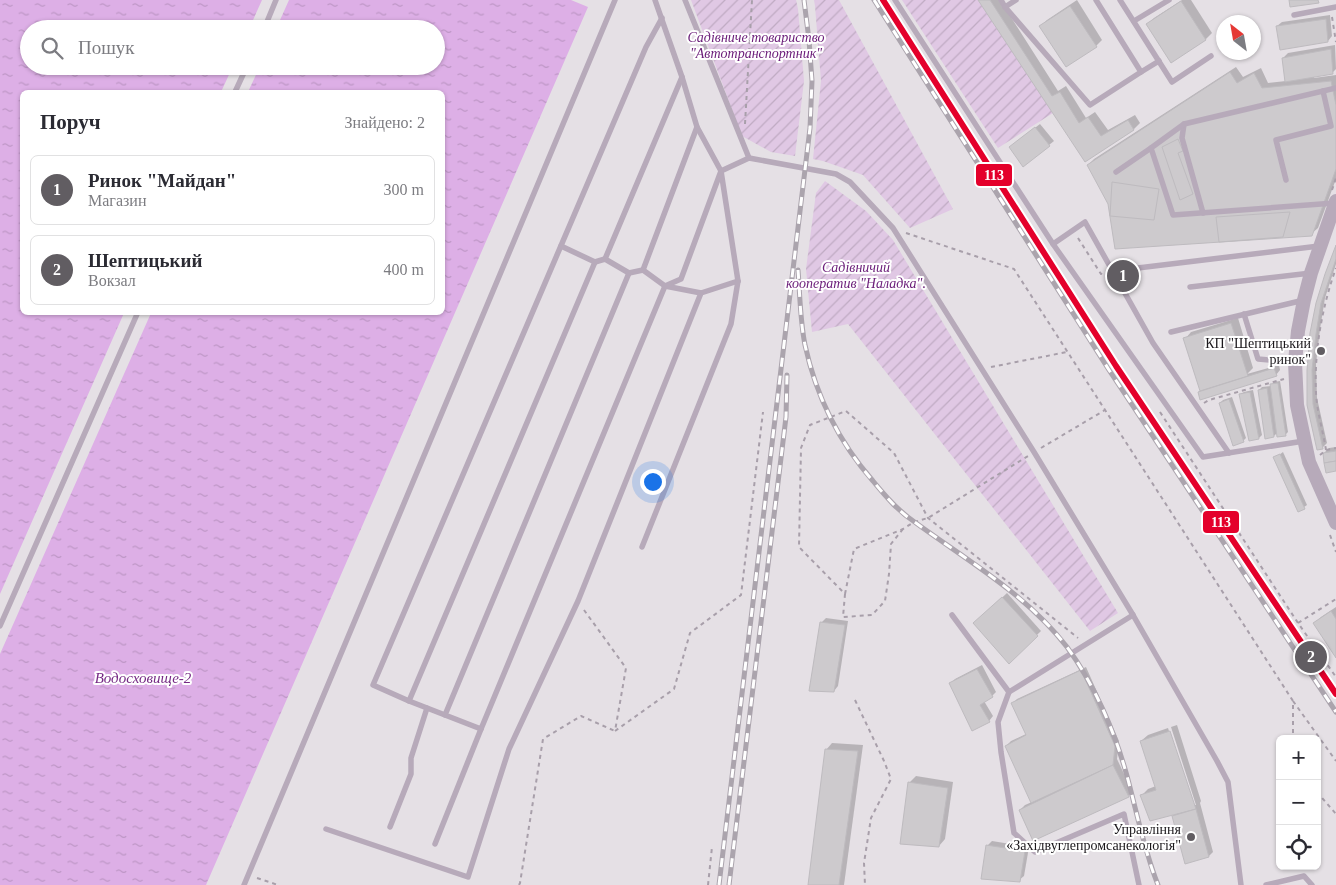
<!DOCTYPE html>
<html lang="uk">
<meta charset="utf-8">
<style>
:root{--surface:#fff;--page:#f2f2f3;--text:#2b2b33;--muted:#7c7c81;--line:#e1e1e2;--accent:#615d62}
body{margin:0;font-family:Georgia,serif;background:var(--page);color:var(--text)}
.controls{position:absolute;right:15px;bottom:15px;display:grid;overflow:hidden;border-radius:8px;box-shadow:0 1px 4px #0004}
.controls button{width:45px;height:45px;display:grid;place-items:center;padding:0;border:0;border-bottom:1px solid var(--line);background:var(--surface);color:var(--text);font:25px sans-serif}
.compass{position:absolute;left:1216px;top:15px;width:45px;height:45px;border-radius:50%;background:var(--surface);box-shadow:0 1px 4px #0004;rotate:329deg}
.you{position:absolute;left:652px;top:481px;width:18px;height:18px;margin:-12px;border:4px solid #fff;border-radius:50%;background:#1a73e8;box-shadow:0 0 0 8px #1a73e833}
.badge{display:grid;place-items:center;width:32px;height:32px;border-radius:50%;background:var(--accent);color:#fff;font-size:16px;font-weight:700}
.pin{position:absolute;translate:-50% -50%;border:2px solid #fff;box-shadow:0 1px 5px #0006}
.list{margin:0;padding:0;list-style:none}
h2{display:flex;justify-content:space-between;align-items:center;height:65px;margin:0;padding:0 20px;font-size:21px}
h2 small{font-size:16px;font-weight:400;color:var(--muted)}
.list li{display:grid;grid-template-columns:32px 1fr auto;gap:15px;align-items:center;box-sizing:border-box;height:70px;margin:0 10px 10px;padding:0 10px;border:1px solid var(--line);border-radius:8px}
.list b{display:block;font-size:19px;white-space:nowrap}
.list p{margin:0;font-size:16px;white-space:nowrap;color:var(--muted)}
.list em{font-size:16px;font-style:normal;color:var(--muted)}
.icon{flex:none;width:28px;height:28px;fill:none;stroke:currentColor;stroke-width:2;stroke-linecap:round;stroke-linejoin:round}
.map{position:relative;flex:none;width:1336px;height:885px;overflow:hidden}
.search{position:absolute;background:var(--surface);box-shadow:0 1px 4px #0004;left:20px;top:20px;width:425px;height:55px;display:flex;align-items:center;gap:12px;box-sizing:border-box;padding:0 18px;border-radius:28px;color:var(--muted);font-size:19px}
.panel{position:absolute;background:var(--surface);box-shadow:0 1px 4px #0004;left:20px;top:90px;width:425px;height:225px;border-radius:8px}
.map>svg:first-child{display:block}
</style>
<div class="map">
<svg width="1336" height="885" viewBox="0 0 1336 885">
<defs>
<pattern id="garden-furrows" width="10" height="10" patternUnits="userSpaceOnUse" patternTransform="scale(1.25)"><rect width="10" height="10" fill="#e0c8e4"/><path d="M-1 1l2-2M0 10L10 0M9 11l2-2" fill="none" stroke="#c0abc3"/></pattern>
<pattern id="water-ripples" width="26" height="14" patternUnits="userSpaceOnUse" patternTransform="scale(1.25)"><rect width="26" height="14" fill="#ddafe6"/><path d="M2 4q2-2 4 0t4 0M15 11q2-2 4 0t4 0" fill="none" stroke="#bd96c5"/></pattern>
</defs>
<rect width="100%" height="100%" fill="#e5e0e5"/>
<g fill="url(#garden-furrows)">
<polygon points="691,0 796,0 798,9 804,81 795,156 771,152 742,136"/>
<polygon points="814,0 839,0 953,209 910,228 863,175 823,161 813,159 821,81 815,6"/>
<polygon points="902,0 978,0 1053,113 998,148"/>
<polygon points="825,181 866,211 893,240 1118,613 1090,631 848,324 812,332 806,269 816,193"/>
</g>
<g fill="url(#water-ripples)">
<polygon points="0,0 262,0 249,29 29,29 29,66 233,66 221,92 22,92 22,312 124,313 0,594"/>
<polygon points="289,0 571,0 588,7 206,885 0,885 0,654 151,313 442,312 442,92 248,92 260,66 436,66 436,29 276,29"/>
</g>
<g fill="#0003">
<polygon points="980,0 1000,0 1058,91 1066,86 1086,118 1095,112 1108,130 1135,115 1140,123 1134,129 1085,161"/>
<polygon points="1077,0 1102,40 1096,46 1041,26 1047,20"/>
<polygon points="1182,0 1191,0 1212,33 1206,39 1172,61 1148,24 1154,18"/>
<polygon points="1330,15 1332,36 1328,41 1277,26 1282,22"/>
<polygon points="1335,45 1336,69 1333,72 1314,76 1314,78 1336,75 1336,179 1318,228 1311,234 1109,204 1088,165 1094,159 1236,67 1243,77 1261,68 1268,83 1286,81 1283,58 1288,53"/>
<polygon points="1040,124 1054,141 1049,145 1015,143"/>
<polygon points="1336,248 1336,264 1325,298 1320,329 1316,364 1317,398 1327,443 1322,448 1308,405 1312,333"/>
<polygon points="1238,318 1253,368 1247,374 1279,365 1280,370 1276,375 1199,393 1201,391 1185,339 1191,332"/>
<polygon points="1280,381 1288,432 1285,435 1278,432 1274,436 1259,390 1262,387 1271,386 1274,382"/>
<polygon points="1253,390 1262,435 1259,438 1241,394 1244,392"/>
<polygon points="1232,397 1246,438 1243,441 1220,403 1223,400"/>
<polygon points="1336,447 1336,470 1324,453 1329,448"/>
<polygon points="1283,452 1307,505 1304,507 1275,458"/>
<polygon points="1007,593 1041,631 1009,662 975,623"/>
<polygon points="1336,607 1336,656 1315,623 1321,617"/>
<polygon points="826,618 848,621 838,686 834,691 821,623"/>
<polygon points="982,665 996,692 992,696 984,701 993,716 989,721 950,684 955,679"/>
<polygon points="1086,667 1119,741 1117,759 1132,791 1128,796 1020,810 1025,805 1032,802 1006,746 1011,741 1026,734 1013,703 1017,699"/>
<polygon points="1177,725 1201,801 1200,803 1213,852 1209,856 1174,816 1177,813 1142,795 1148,789 1156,786 1141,741 1148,735 1168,728 1193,805 1196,805 1171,727"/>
<polygon points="832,743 863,745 844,885 809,885 826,750"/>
<polygon points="916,776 953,782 945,839 939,846 909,783"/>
<polygon points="992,841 1029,847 1024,876 1019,880 987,846"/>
</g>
<g fill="#cdcacd" stroke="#bebbbf">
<polygon points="978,0 990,0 1052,96 1060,92 1079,123 1088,117 1101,136 1128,120 1134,130 1085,162"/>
<polygon points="1289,0 1318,0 1319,3 1290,7"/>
<polygon points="1181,1 1206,40 1171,63 1146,24"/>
<polygon points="1070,6 1097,47 1066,67 1039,26"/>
<polygon points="1326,19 1328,42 1280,50 1276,26"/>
<polygon points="1331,49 1333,74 1285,82 1282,58"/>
<polygon points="1230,72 1237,83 1254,73 1262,88 1331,81 1336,105 1336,169 1312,236 1115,249 1108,204 1087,165"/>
<polygon points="1035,127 1050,146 1023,167 1009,147"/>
<polygon points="1178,139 1183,151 1178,153 1193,194 1180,200 1162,147"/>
<polygon points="1112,182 1159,189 1154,220 1110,216"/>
<polygon points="1290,212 1283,237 1219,242 1216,217"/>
<polygon points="1336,245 1336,259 1321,303 1316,334 1312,370 1313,404 1323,449 1317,450 1307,405 1307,370 1310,333 1316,303 1325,274"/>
<polygon points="1231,323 1248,376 1200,391 1183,338"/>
<polygon points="1274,368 1277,376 1200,400 1198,392"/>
<polygon points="1278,383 1286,436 1277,437 1270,384"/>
<polygon points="1267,388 1274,437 1265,439 1258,390"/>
<polygon points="1250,392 1259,439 1249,441 1239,394"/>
<polygon points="1229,399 1244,442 1233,446 1219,403"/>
<polygon points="1336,451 1336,461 1324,463 1323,453"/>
<polygon points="1280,454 1305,509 1298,512 1273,457"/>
<polygon points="1336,461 1336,471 1326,473 1324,463"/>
<polygon points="1002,597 1038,636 1009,664 973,623"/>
<polygon points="1331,611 1336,619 1336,658 1313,623"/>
<polygon points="820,622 845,625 834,692 809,691"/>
<polygon points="977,669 993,697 980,705 990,722 972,731 949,683"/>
<polygon points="1081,670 1115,746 1113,765 1031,803 1005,746 1026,735 1011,703"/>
<polygon points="1170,731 1196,809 1150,821 1140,795 1156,790 1140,741"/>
<polygon points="825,749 858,751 839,885 808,885"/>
<polygon points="1113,765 1129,797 1033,841 1019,810"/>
<polygon points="908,782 948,788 939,847 900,844"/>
<polygon points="1196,809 1209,857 1185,864 1172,816"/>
<polygon points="986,845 1025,851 1020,882 981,879"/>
</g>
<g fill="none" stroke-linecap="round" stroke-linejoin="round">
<g stroke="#a89faa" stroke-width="2" stroke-dasharray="4 4" stroke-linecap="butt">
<polyline points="1332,17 1336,42"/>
<polyline points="745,124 752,0"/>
<polyline points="1332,190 1336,178"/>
<polyline points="906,233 1014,269 1293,701 1293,739"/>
<polyline points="1078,238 1101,274 1103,272"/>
<polyline points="991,367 1067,352"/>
<polyline points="1204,403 1209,400 1284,379"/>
<polyline points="1160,412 1298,623 1336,677"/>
<polyline points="1041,448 1105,410"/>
<path d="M1326 450C1323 431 1317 412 1316 393 1314 351 1322 307 1336 268"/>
<polyline points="1320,455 1326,450 1336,448"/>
<polyline points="903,529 891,544 889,574 885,601 872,615 843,617 845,594 799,547 801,448 810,425 846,411 894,453 928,518 1078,638"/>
<polyline points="1330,535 1336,552"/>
<polyline points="845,594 854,549 903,529 914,522 928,518 1028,456"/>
<polyline points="584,610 626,668 615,731"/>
<polyline points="1298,623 1336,599"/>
<polyline points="855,700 884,761 891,779 871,818 864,863 865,885"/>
<polyline points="1293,701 1336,761"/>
<polyline points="615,731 674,689 690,633 741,595 763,412"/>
<polyline points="1317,792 1336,814"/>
<polyline points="257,878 278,885"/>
<polyline points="519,885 520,883 543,739 581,716 615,731"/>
<polyline points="708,885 712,847"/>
</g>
<g stroke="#b7aaba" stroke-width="5.5">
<polyline points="685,0 749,158"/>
<polyline points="895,0 1053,244 1203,457 1304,441"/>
<polyline points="1001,0 1005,7 1090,105 1141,72 1096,0"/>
<polyline points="1120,0 1172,82 1211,56"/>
<polyline points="1005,7 1016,0"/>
<polyline points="1294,15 1336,7"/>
<polyline points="1134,21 1169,0"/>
<polyline points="264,29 276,0"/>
<polyline points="1141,72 1159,61"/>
<polyline points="235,92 247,66"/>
<polyline points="1184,124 1182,138 1203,213"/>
<polyline points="1116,172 1151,148"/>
<polyline points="1286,180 1276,140 1331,126 1323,91"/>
<polyline points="1335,203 1173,215 1151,148 1184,124 1336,88"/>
<polyline points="1053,244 1085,222 1153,343 1229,453"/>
<polyline points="605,259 682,77"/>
<polyline points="595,262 409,701 373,685 646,47 662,18"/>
<polyline points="643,270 697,127 682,77 655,0"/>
<polyline points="1113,271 1319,246"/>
<polyline points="629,273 445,715 481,729 665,286 681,279 721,171 749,158 836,174 850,182 893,228 1034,452 1133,615 1217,761 1228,782 1241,885"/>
<polyline points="1190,287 1311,273"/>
<polyline points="701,293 738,281"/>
<polyline points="1244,314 1258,359 1294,362"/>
<polyline points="1171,332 1304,300"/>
<polyline points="642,547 731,324 738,281 721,171 697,127"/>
<polyline points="952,615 1009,692"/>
<polyline points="1133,615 1009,692 998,722 1001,752 1014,833 1035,852 1124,814 1139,885"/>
<polyline points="0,626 138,312"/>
<polyline points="409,701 445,715"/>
<polyline points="390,827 411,774 411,758 427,708"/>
<polyline points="326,829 468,877 509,749 578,601 701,293 665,286 643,270 629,273 605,259 595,262 561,246"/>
<polyline points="435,844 481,729"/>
<polyline points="244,885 615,0"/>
<polyline points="1266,885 1304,876 1312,885"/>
</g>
<polyline stroke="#b7aaba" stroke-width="14" points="1336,201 1311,273 1304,300 1298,331 1295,362 1297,405 1309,462 1336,523"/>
<g stroke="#aba4ad" stroke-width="5">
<g id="rail">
<polyline points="874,0 1109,370 1336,712"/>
<path d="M798 270C800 295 800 320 805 345 816 396 839 442 873 481 886 497 899 512 916 523 968 561 1027 595 1067 647 1094 684 1115 732 1127 776 1137 813 1144 850 1158 885"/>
<polyline points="719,885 810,128 812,81 809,40 804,0"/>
<polyline points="729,885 786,417 787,375"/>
</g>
</g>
<use href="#rail" stroke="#fff" stroke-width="3" stroke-dasharray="9" stroke-linecap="butt"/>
<g stroke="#fff" stroke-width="10">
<polyline id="rail-1" points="883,0 1116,366 1336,694"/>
</g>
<use href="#rail-1" stroke="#e4002b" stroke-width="6"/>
</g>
<g fill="#615d62" stroke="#fff" stroke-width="2">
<circle cx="1321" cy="351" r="5"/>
<circle cx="1191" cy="837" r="5"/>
</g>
<g text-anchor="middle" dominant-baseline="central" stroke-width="4" stroke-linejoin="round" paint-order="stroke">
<g font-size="14" font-style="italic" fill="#6d207b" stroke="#fff">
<text x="756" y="37">Садівниче товариство<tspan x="756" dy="16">"Автотранспортник"</tspan></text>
<text x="856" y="267">Садівничий<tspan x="856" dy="16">кооператив "Наладка".</tspan></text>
</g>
<g font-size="14" fill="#1a171b" stroke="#fff" text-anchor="end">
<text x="1311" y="343">КП "Шептицький<tspan x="1311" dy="16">ринок"</tspan></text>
<text x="1181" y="829">Управління<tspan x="1181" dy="16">«Західвуглепромсанекологія"</tspan></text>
</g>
<g font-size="15" font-style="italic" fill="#752984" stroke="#fff">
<text x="143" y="678">Водосховище-2</text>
</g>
</g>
<g stroke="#fff" stroke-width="2">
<rect x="975" y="163" width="38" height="24" rx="5" fill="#e4002b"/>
<rect x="1202" y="510" width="38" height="24" rx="5" fill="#e4002b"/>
</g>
<g font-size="14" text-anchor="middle" font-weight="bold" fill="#fff">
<text x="994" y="180">113</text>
<text x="1221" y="527">113</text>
</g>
</svg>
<div class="controls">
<button>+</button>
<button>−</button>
<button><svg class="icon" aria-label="locate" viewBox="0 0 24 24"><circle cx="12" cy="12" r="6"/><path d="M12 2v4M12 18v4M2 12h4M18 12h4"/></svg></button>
</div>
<svg class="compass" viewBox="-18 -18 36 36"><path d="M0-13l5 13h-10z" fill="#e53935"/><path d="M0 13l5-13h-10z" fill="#7c7c81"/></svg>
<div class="you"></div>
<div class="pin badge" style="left:1123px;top:276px">1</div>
<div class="pin badge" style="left:1311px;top:657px">2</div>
<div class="search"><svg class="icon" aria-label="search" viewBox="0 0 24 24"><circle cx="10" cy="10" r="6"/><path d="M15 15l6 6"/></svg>Пошук</div>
<section class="panel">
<h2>Поруч<small>Знайдено: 2</small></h2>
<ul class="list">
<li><span class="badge">1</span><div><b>Ринок &quot;Майдан&quot;</b><p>Магазин</p></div><em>300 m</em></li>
<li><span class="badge">2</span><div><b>Шептицький</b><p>Вокзал</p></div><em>400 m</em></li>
</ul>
</section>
</div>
